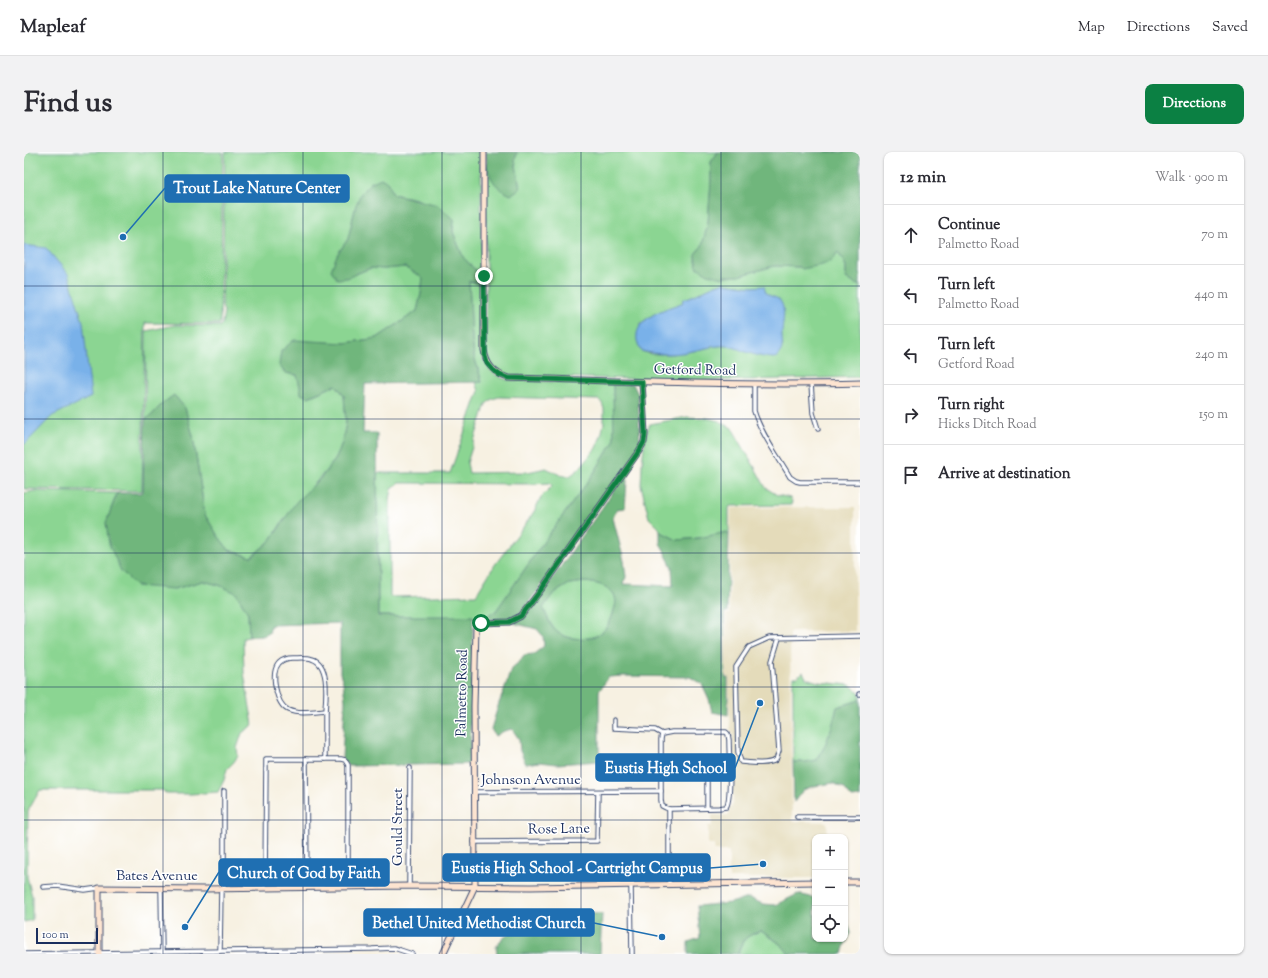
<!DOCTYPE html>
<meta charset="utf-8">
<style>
:root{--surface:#fff;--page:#f2f2f3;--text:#2b2b33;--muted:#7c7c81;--line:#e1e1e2;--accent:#0b8043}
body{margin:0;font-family:"Sorts Mill Goudy",serif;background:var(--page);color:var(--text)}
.controls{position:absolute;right:12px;bottom:12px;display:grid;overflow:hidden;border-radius:8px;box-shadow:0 1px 3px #0004}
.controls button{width:36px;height:36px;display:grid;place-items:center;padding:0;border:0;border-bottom:1px solid var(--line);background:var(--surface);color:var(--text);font:20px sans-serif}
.scale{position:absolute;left:12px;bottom:10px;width:62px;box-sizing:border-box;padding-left:4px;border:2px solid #1b2f5e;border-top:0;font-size:11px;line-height:14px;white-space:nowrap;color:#1b2f5e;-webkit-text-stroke:3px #fff;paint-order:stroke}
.stop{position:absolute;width:12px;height:12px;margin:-9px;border:3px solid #0b8043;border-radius:50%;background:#fff}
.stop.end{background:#0b8043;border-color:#fff;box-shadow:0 1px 4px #0008}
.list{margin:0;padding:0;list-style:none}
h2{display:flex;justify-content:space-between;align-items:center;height:52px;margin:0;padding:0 16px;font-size:17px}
h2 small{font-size:13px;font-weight:400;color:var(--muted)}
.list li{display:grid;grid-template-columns:26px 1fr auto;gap:12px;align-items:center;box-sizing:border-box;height:60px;padding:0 16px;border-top:1px solid var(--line)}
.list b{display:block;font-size:15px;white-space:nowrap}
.list p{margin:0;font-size:13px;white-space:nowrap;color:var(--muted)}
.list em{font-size:13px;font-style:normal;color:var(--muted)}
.icon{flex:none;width:22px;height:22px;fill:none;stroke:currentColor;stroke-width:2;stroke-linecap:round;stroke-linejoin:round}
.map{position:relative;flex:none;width:836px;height:802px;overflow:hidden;border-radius:8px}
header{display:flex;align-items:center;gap:24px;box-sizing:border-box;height:56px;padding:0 20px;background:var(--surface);border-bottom:1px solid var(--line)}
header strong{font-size:19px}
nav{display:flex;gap:22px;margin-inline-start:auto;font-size:14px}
.intro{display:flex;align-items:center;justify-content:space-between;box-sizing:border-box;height:96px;padding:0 24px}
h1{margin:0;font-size:28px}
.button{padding:10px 18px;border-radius:8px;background:var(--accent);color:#fff;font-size:14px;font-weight:700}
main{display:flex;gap:24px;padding:0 24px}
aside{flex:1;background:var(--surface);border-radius:8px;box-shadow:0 1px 3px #0004}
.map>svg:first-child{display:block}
</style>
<header>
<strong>Mapleaf</strong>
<nav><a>Map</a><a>Directions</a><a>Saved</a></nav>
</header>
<div class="intro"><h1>Find us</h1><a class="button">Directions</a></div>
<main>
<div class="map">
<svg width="836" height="802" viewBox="0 0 836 802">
<rect width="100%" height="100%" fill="#fff"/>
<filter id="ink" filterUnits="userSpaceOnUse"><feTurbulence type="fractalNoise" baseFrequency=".025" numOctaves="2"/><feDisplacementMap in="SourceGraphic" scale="8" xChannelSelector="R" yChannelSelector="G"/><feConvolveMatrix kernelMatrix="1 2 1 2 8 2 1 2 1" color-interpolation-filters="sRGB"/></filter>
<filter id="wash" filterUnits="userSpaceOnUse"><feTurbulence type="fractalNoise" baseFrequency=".012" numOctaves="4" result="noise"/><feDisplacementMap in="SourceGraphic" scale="16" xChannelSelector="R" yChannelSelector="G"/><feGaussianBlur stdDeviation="0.9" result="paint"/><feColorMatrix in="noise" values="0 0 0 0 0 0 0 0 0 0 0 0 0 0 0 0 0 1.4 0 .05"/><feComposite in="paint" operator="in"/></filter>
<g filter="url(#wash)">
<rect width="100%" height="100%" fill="#f7f1e2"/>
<polygon fill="#e4dbba" points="831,355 831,479 766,480 768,669 803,670 804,685 791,685 791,726 705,726 705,699 691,699 690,693 684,693 684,674 688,674 688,663 705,663 705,656 709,652 709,582 706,577 705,525 702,524 702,462 705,462 707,356"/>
<g fill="#8bd592" stroke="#538278" fill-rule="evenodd">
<polygon points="0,0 199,0 196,172 121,171 118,339 0,337"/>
<path d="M201 0H457L458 198C460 215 467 223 484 228L589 232 590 289 568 324 521 388 472 459 462 465 354 464 353 321H426L455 239 452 230H458L450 204 448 187 445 129 456 132 454 121 439 105 429 80 430 67 393 47 369 42 365 31 332 53 324 87 313 103 323 126 334 121 347 116 360 117 381 115 399 126 397 142 393 159 353 186 321 191 298 190 261 221 273 223 276 234 285 245 312 233 320 243 322 271 318 291 311 308 258 370 247 388 227 405 205 398 194 384 181 363 169 284 161 256 150 243 138 252 127 264 121 268 122 179 151 173 196 174 198 172 200 160 198 154ZM475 245 575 248 578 251 580 257V271L577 284 572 296 555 317 546 324H541L536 323 522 316 504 320 445 321 443 311 458 264 462 252 468 247ZM375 331 508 332 526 331 528 334 517 345 511 358 503 370 470 414 452 443 366 445V348L368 336Z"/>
<path d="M493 0H694L687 10V29L684 71 678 94 671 102 700 124H714L750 114 776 115 798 113 807 109 814 100 822 114V126L831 132 836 133V225L721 228H694V229L485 224C469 219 466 213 462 198V11L496 36 491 8ZM699 131 728 135H739C741 143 746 145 754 147L759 160 757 184 759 194 734 203 703 193 691 194 669 199 647 202H627L617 199 616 172C628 162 643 156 658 151L660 147C674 143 685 134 699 131Z"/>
<polygon points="663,265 683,266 695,269 708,276 730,314 742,336 753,343 766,346 768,350 767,353 706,354 705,356 705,383 703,380 675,386 653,388 637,380 635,376 625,366 617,333 618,313 620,294 623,279 626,272"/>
<polygon points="10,339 93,341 82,371 150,437 179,429 195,433 212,440 224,461 225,485 219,486 220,521 229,573 218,581 213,596 214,604 209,611 203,617 200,628 194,640 167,642 143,642 138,638 16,638 4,659 3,725 8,744 8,768 0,770 0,341"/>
<path d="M561 430C571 431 583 433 589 441 593 446 592 453 590 458 588 466 585 474 578 480 569 489 542 489 532 479 526 473 523 463 518 455L529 442 545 432Z"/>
<path d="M779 520 782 526 794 530 826 533 836 541V547L833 549 813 555C809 574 803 592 793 608L781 610H769V525H773Z"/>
<path d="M736 779C747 785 758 792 765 802H714C718 787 721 785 736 779Z"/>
</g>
<g fill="#70b67c" stroke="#46726d" fill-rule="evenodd">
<path d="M462 0H493L491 8 496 36 487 43C468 35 462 20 462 0Z"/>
<polygon points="694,0 836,0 836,133 831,132 822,126 822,114 814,100 807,109 798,113 778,117 776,115 750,114 714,124 700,124 699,126 684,122 673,115 671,102 678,94 684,71 687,29 687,10"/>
<path d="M357 26 365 31 369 42 414 53 430 67 429 80 439 105 454 121 457 132 445 129 448 187 450 204 458 230 341 232 339 281H353L354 464H449L446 612 324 614 318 607 321 549 319 530 316 521V471L247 473 245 481C238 486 234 483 225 485L224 461 212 441 195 433 179 429 150 437 112 434 97 419 85 392 82 371 93 341H117L119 340 121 268 127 264 138 252 150 243 161 256 169 284 181 363 194 384 205 398 227 405 229 404 247 388 272 350 295 328 311 308 318 291 322 271 320 243 312 233 284 245 277 242 276 234 273 223 261 221 255 213 257 199 270 188 321 191 353 186 393 159 397 142 399 126 381 115 360 117 347 116 334 121 323 126 313 127 307 118 313 103 324 87 332 53 337 41 346 31Z"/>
<polygon points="589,232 609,232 614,242 616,293 614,298 517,434 496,462 484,468 478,469 457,465 462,465 472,459 521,388 568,324 590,289"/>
<path d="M606 316 603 329 601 356 593 357 589 366 600 409 602 425 599 432 649 434 648 415 636 391V378L637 380 653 388 675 386 703 380 705 383 703 460H701L700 462 701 524V526H704V563L688 560 685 547 678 532 666 525 599 524 585 525 575 539V609L533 612 516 610 502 612 496 599 495 587 488 577 480 579 471 584 467 577 475 551 480 539 487 517 495 510 500 503 510 502 520 494 519 484 513 477 489 471 499 466 521 437ZM561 430C571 431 583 433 589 441 593 446 592 453 590 458 588 466 585 474 578 480 569 489 542 489 532 479 526 474 523 463 519 456L529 442 545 432Z"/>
<path d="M836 547V645L828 646 820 636 809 631 790 634 779 638 770 650 769 610H781L793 608C803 592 809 573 813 555L833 549Z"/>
<path d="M774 742 791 746V787H821V770L825 774 827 781 820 794 819 802H765C758 792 748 785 736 779 721 785 718 787 714 802H664V790L676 786 673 754 706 751 725 746 739 752 751 753Z"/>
<path d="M537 761 578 762 576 802H473L472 795 476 789 494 774H506L516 778 520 784C530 786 533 784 539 776Z"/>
</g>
<g fill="#79b1e9" stroke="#4a70a4">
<polygon points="0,93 22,96 44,122 59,170 67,245 28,264 0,293"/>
<path d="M699 131 728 135 740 134C742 148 752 142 757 150 763 160 757 175 758 185 758 188 759 191 758 195 758 199 755 202 752 206 743 206 734 204 725 201 718 199 710 194 702 194 690 193 680 197 669 199 651 203 634 203 617 199 600 170 637 158 658 151L660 147C674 143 685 134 699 131Z"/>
</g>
</g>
<g filter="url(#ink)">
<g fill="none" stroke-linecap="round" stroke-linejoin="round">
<g stroke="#3c4c72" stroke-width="5.5">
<g id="street">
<path d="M730 232V259C736 280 755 306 766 325L772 329 776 330H836"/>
<polyline points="787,232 789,261 794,277"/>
<path d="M755 486 748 509 755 599 752 608C742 613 728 611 717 610L714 600 712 515 725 495 745 486 836 484"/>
<path d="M269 506C275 506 283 505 288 507 306 512 302 545 301 559 290 560 275 563 264 558 252 552 246 521 255 511 259 507 264 506 269 506Z"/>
<polyline points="835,542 836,542"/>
<path d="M590 568V576L631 578 638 582 648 580H702L704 582 705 588C705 600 708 648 702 655L695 656 645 657 642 656 638 654 637 648V587L638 582"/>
<polyline points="282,607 283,735"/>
<polyline points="301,607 301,559"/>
<polyline points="450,640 637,639"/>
<polyline points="683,656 683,625 684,610 689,607 705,606"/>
<polyline points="773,665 836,665"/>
<polyline points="450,690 573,689 574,640"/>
<polyline points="645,733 645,657"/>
<polyline points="385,734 386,616"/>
<polyline points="607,734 608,802"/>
<polyline points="19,735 33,734 61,738 75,736"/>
<polyline points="137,736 138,801"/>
<polyline points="200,736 200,639"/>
<polyline points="241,736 242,607 317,607 321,608 324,613 324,735"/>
<polyline points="196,799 197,736"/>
<polyline points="0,802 348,797 370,796 388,802"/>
</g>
</g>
<g stroke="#3c4c72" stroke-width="7">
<g id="secondary">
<path d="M460 0V198C462 213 470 221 484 226 602 229 719 234 836 231"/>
<polyline points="821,730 836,730"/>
<polyline points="75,802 75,736 180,737 385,734 507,735 791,730"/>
<polyline points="419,802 451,734 450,554 452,475 454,472 457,471 485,470 497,464 519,435 615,299 620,290 621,282 618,230"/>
</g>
</g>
<use href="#street" stroke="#fff" stroke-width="3.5"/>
<use href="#secondary" stroke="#fde4d0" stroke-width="5"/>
</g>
</g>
<g fill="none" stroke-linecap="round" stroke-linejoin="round" filter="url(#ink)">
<polyline stroke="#0b8043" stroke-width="5" points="457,471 485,470 497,464 519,435 615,299 620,290 621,282 618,230 484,226 476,223 469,218 463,211 461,204 460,124"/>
</g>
<path fill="none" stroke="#1b2f5e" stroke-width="1" stroke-opacity="0.55" d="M139 0V802M279 0V802M418 0V802M557 0V802M697 0V802M0 134H836M0 267H836M0 401H836M0 535H836M0 668H836"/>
<g text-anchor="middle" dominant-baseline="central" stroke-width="3" stroke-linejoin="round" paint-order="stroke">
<g font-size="14" fill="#1b2f5e" stroke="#fff">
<text transform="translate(671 219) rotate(1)">Getford Road</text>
<text transform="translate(439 541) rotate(-89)">Palmetto Road</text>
<text x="507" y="629">Johnson Avenue</text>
<text transform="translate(375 675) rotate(-90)">Gould Street</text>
<text transform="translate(535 678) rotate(-1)">Rose Lane</text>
<text x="133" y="725">Bates Avenue</text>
</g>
</g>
<path fill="none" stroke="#1f6fb2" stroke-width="1.5" d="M99 85L141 36M736 551L711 616M739 712L686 716M161 775L195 720M638 785L570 771"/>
<g fill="#1f6fb2" stroke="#fff" stroke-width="1.5">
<circle cx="99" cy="85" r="4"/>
<circle cx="736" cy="551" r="4"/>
<circle cx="739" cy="712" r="4"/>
<circle cx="161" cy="775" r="4"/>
<circle cx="638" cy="785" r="4"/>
</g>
<g fill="#1f6fb2" stroke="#1f6fb2" stroke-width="1.5">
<rect x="141" y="23" width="184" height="27" rx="4"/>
<rect x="572" y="602" width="139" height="27" rx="4"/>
<rect x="419" y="702" width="267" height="27" rx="4"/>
<rect x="195" y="707" width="170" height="27" rx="4"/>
<rect x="340" y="757" width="230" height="27" rx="4"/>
</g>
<g font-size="15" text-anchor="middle" font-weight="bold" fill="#fff">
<text x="233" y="41">Trout Lake Nature Center</text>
<text x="642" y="621">Eustis High School</text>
<text x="553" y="721">Eustis High School - Cartright Campus</text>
<text x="280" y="726">Church of God by Faith</text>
<text x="455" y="776">Bethel United Methodist Church</text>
</g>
</svg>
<div class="controls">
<button>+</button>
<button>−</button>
<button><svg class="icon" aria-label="locate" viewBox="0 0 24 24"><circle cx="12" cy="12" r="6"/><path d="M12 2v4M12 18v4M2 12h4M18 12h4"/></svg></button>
</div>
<div class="scale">100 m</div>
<div class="stop" style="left:457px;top:471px"></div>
<div class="stop end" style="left:460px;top:124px"></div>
</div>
<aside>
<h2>12 min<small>Walk · 900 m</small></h2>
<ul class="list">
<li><svg class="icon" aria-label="ahead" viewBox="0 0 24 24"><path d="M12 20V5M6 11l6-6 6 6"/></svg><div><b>Continue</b><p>Palmetto Road</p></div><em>70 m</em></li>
<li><svg class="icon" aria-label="left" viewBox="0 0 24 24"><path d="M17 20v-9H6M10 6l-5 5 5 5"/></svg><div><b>Turn left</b><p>Palmetto Road</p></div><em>440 m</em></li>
<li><svg class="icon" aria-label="left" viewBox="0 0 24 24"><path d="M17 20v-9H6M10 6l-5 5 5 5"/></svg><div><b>Turn left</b><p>Getford Road</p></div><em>240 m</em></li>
<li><svg class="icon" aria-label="right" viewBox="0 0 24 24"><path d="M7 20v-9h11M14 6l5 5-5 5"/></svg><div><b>Turn right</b><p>Hicks Ditch Road</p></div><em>150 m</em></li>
<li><svg class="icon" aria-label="arrive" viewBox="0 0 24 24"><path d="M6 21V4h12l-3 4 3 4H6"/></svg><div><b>Arrive at destination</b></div></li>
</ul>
</aside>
</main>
